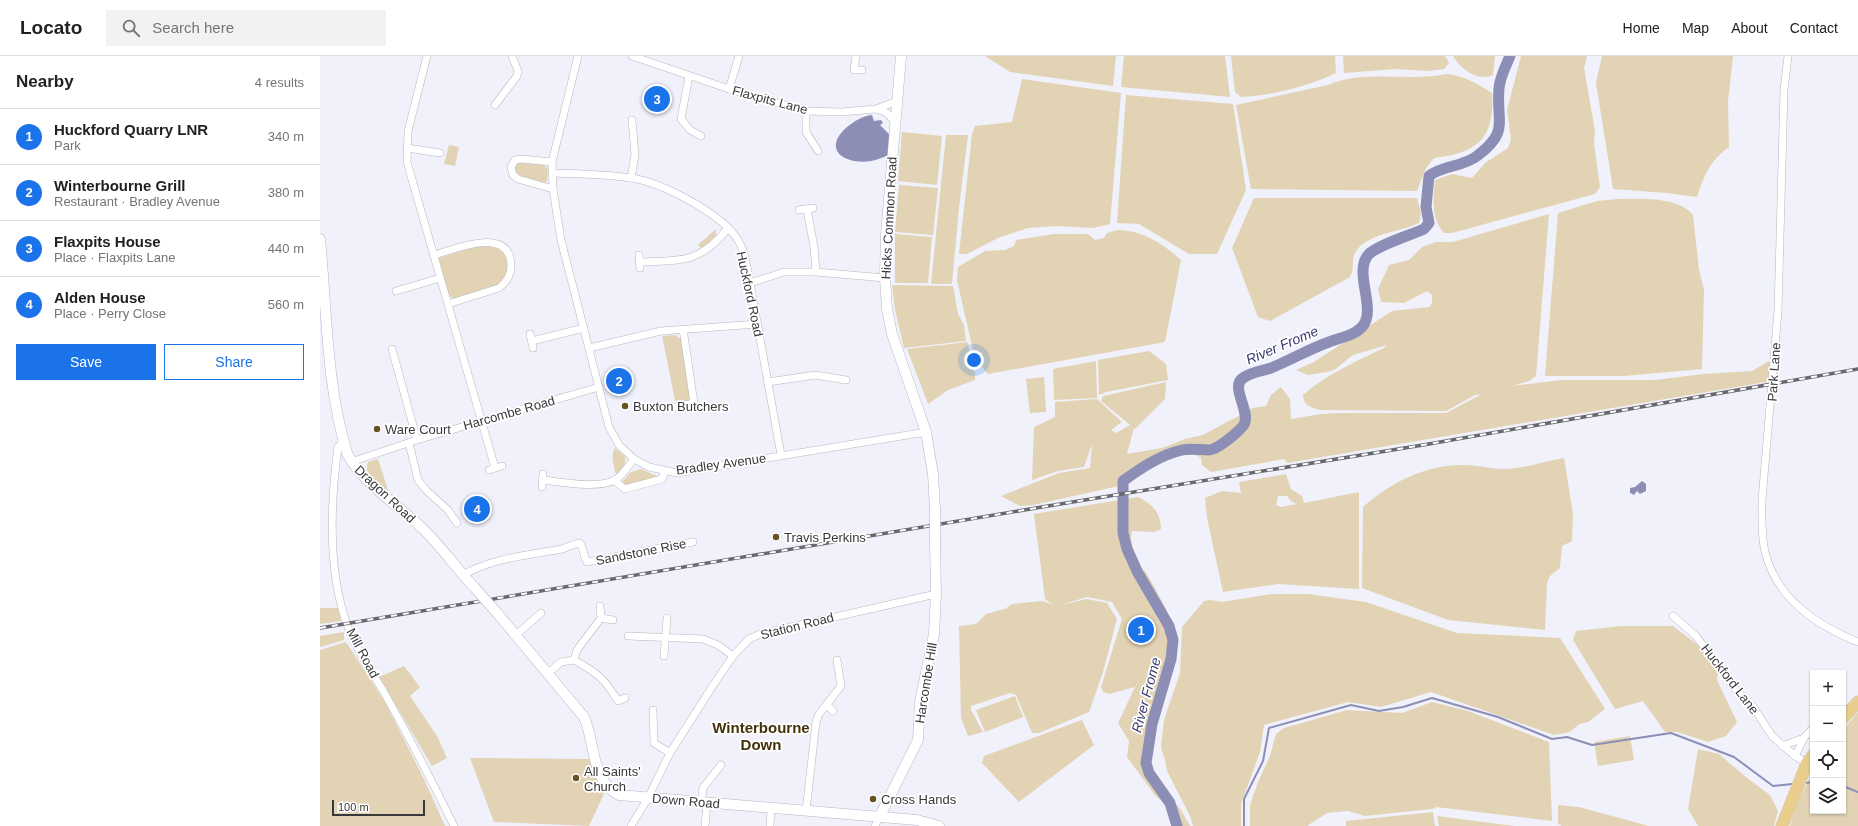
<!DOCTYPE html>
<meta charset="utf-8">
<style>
:root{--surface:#fff;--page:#f2f2f2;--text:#202124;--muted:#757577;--line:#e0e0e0;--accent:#1a73e8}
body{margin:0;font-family:Arial,sans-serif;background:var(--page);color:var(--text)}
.controls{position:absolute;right:12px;bottom:12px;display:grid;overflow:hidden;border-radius:0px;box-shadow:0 1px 3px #0004}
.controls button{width:36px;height:36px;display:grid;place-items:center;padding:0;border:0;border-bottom:1px solid var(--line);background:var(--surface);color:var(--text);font:20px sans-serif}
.scale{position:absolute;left:12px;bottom:10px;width:93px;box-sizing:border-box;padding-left:4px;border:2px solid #39393d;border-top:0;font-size:11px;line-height:14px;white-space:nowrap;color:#39393d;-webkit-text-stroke:3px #fff;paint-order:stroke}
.you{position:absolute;left:654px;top:304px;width:14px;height:14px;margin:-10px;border:3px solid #fff;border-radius:50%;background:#1a73e8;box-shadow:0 0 0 6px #1a73e833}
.badge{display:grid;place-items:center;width:26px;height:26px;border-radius:50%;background:var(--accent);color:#fff;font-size:13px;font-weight:700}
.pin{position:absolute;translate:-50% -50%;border:2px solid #fff;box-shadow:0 1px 4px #0006}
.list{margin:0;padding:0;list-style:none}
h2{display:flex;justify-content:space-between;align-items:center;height:52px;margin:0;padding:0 16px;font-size:17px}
h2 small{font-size:13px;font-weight:400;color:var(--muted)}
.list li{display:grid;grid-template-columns:26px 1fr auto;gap:12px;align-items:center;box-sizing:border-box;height:56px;padding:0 16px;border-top:1px solid var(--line)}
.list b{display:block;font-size:15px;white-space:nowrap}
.list p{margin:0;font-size:13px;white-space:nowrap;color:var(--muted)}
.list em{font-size:13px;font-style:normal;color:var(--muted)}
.actions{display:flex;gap:8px;padding:12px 16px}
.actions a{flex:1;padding:9px 0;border:1px solid var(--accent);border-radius:0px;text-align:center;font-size:14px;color:var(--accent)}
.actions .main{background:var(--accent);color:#fff}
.icon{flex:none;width:22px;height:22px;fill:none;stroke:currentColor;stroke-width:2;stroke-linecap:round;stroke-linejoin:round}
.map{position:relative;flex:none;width:1538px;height:770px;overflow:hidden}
header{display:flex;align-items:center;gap:24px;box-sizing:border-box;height:56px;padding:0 20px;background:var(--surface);border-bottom:1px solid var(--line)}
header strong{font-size:19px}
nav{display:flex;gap:22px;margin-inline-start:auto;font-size:14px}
.search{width:280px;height:36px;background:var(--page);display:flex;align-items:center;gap:10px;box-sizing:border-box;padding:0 14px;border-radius:0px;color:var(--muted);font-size:15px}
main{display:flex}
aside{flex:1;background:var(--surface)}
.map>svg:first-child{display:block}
</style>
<header>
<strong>Locato</strong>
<div class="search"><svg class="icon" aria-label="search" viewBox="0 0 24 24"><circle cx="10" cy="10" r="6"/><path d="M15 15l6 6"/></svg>Search here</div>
<nav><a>Home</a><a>Map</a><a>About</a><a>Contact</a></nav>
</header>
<main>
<aside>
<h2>Nearby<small>4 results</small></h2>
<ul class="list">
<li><span class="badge">1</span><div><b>Huckford Quarry LNR</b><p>Park</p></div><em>340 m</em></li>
<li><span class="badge">2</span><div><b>Winterbourne Grill</b><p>Restaurant · Bradley Avenue</p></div><em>380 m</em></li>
<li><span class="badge">3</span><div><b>Flaxpits House</b><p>Place · Flaxpits Lane</p></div><em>440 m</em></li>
<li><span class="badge">4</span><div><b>Alden House</b><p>Place · Perry Close</p></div><em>560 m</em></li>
</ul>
<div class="actions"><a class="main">Save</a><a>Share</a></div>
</aside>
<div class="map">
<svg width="1538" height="770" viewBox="0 0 1538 770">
<rect width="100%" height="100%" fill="#f0f1fb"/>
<g fill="#e2d3b4" fill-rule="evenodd">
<polygon points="665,0 796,0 793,30 690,16"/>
<polygon points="804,0 905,0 910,41 801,31"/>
<path d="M911 0H1015L1016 17C989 30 950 40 921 41L915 36Z"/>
<polygon points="1023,0 1125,0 1129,7 1124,13 1107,15 1075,13 1024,17"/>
<path d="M1133 0H1175L1173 19C1157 26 1141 13 1133 0Z"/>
<path d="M1201 0H1267L1264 12 1275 75 1274 87 1280 131 1275 138 1132 177H1124C1111 163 1113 142 1115 124L1132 118 1152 122 1165 107 1188 92 1191 83 1187 54Z"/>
<path d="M1282 0H1413L1408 45 1409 91C1390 104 1384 120 1377 141L1347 137 1293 133 1276 27Z"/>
<path d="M1126 18C1143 19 1158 28 1172 37 1175 83 1157 97 1114 102L1106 112 1097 135 931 133 916 49 1008 29C1042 13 1090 26 1126 18Z"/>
<polygon points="702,23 801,37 790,168 773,172 738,170 708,172 678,182 647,198 639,198 652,78 655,70 692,66"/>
<polygon points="806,39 913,48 926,134 897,198 869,198 819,168 797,167"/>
<polygon points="582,76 622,80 617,129 578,125"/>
<polygon points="626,79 648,79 639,152 632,228 611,228"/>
<polygon points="129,89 139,91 135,110 124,108"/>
<path d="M201 106C211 106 222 105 228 113L227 125 224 127 195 118 194 112 197 107Z"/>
<polygon points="579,129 618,132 613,179 575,176"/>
<path d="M934 142H1097L1101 157 1099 167C1081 176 1044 178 1035 197 1031 204 1035 213 1030 221L950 265 938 261 912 192Z"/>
<path d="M1297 143C1320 143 1357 140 1373 159L1379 214 1384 234 1382 313 1304 320H1225L1238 157 1277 145Z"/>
<path d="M1229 158 1216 320 1209 325 1192 330 1242 324H1335L1383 318 1432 315 1447 306 1452 305V314L1446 326 967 407 964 403 891 416 882 409 881 402C878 400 875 398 872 398 858 397 818 418 808 428L713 449 700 450 681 440 739 417 770 412 772 388 764 411 738 415 712 424 714 371 735 361V346L777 343 802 366 791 374 796 377 810 369 781 345 783 340 846 326 845 343 815 373 814 372 807 398 842 392 865 383 883 379 933 352 946 350 951 339 961 331 970 343 971 363 1001 358 1018 357H1126L1162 338 1155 339 1126 355 1000 354C990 351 984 350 983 339 1006 319 1036 305 1064 292L1067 289 1033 299 1014 314 1007 316 988 319 976 314 994 306 1072 255 1109 251 1112 247V239L1107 235 1084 247 1061 246 1058 233 1069 209 1089 204 1102 191 1116 186H1133Z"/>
<polygon points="396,173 396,180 382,193 378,189"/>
<path d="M798 174C824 175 842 187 861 204L845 286 668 318 655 303 637 224 638 211 665 195 685 194 694 190 696 184 734 178H768L775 184 784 182 787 177Z"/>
<polygon points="575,178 612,181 608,227 575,227"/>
<path d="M164 188C169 189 176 190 180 193 193 201 189 221 177 229L134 243 127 238 118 206 119 202Z"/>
<polygon points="572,229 633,230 638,258 644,269 646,285 584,292 575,254"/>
<polygon points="355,279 361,283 371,341 369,344 358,348 355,344 342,280"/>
<polygon points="648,286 651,312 655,316 655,324 628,334 608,348 587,293"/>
<polygon points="829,295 846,308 848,324 786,336 779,339 778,304"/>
<polygon points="776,305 777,342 734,344 733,313"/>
<polygon points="724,321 726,356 710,357 706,323"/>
<path d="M295 392 305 401C306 410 302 413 296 419 294 410 290 400 295 392Z"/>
<path d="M1244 402 1253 458 1252 485 1242 490 1240 512 1230 520 1227 527 1225 574 1128 564 1042 532 1043 451C1071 426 1107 408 1145 409 1158 409 1171 413 1184 413 1201 413 1227 405 1244 402Z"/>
<path d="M58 403 69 437C60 429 42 420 48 406Z"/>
<polygon points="321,413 339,421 308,431 301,427 311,416"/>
<path d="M966 418 971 433 982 440 984 447 1039 436V533L958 528 903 536 887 462 885 442 902 435 921 437 919 426ZM958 440H967L971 445 977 448 961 451 956 449Z"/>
<path d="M818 441C833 449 840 455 841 473L834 476 812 475 811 484 818 511 825 515 835 532 846 553 857 582V598L835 672 831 708 839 728 861 754 870 770H855L850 753 834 738 807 701 809 685 798 667 815 631 789 638 783 636 781 631 802 563 792 546 767 541 737 550 767 543 787 547 797 563 783 616 769 656 719 677H712L696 639 690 637 651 650V654L663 676 648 680 641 662 639 570 656 568 666 558 685 553 692 548 723 545 733 549 725 543 714 458Z"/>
<polygon points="951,538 988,538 1046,546 1137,577 1240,582 1285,653 1268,666 1259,668 1250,676 1234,679 1111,636 1061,651 1028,646 944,669 940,696 921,748 921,770 873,770 870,760 847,715 845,704 841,691 844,664 860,617 862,571 884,545 891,544 902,546"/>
<polygon points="0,552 18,552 21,565 0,568"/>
<polygon points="1301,570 1353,570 1379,590 1398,617 1397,624 1417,666 1406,680 1388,686 1357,676 1345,676 1323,645 1295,653 1253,584 1256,575"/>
<polygon points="24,576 24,584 0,591 0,580"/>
<polygon points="26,586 65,646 104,723 125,770 0,770 0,594"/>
<polygon points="84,610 100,631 90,640 117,680 127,702 112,710 59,621"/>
<polygon points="695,640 703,661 665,676 656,654"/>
<polygon points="1112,646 1148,655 1229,686 1232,765 1116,751 1112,753 1045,760 1028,755 1007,757 987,770 930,770 930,749 938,726 950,700 956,678 964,672 1027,654 1082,657"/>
<polygon points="1538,656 1538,770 1470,770 1477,748 1493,715 1493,755 1523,755 1523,674"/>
<polygon points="762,664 774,689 699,746 662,707 664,700"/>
<polygon points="1310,680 1314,704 1278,710 1274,686"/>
<polygon points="1378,693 1399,698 1427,722 1450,739 1458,755 1454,770 1378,770 1368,753"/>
<polygon points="150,702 270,703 279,731 284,738 269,770 174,766"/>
<polygon points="1238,749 1259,751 1329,770 1242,770 1238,768"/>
<polygon points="1113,756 1115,770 1026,770 1026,765"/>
<polygon points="1117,760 1194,770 1119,770"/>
</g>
<g fill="#8c8eb6">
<path d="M552 59 554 65 561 64 563 67 560 69 569 78 572 77 569 99C563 101 557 104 551 105 525 109 501 94 527 71 535 65 542 60 552 59Z"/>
<polygon points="1322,425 1326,428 1326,435 1320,438 1317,435 1314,439 1310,437 1310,432 1315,431"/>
</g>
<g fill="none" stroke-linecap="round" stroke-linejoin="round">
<g stroke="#8c8eb6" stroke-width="2">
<polyline points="1484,727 1493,726"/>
<polyline points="1523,730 1538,736"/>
<polyline points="924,770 924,743 943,705 949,672 1031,649 1059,655 1083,651 1112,642 1178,661 1232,683 1247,681 1272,689 1351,677 1414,701 1453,730 1472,728"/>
</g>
<path stroke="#8c8eb6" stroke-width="11" d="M857 770 850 747 829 717 826 707 832 668 851 603 853 584 849 570 818 517 807 493 803 477V425C821 412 840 399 862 394 871 392 879 394 889 394 897 394 917 377 923 370 933 358 909 331 923 322 931 316 942 315 951 312 971 304 989 293 1009 286 1021 281 1032 281 1042 271 1058 253 1032 216 1049 198 1058 189 1091 179 1104 173L1109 167 1106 151 1109 120C1123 109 1143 111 1157 100 1190 75 1176 67 1179 32 1180 21 1186 10 1190 0"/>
<g stroke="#b6b7c0" stroke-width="8">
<g id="street">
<polyline points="107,0 88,75 87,106 175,412"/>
<polyline points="258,0 232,106 233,133 241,184 289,371 299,389 314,403 329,411 357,417 606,376"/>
<polyline points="312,0 409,33 486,55 521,56 556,53 577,45"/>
<polyline points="536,0 534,14 542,14"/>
<path d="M1468 0 1464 34 1458 255 1442 444C1442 461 1441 479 1445 496 1457 543 1496 569 1538 586"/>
<polyline points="369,20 361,63 370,74 381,80"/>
<polyline points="409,33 419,0"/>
<polyline points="175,49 197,20 198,15 192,0"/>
<polyline points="557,53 567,57 575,66"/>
<polyline points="486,55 486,76 498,95"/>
<polyline points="87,92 120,97"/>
<polyline points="232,106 201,103 195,104 191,111 193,119 198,123 233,133"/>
<path d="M232 117C259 118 285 118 311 122 341 126 398 156 416 181 425 193 427 212 430 227L461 399"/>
<polyline points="311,122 315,99 312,64"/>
<polyline points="487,153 494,191 496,216"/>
<polyline points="479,154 493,152"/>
<path d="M114 199C135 193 190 169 191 209 191 219 186 227 179 232L128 248"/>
<polyline points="319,199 320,212"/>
<path d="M319 206C361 204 380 208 408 172"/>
<polyline points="430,227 464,216 496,216 565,222"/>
<polyline points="76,235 120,222"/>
<polyline points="210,278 213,292"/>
<polyline points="212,285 264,272"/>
<polyline points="269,292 341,275 438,268"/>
<polyline points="72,293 97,384"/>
<polyline points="448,326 495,319 526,324"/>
<polyline points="357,351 374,347 363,273"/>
<path d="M23 386 18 391C10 450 7 518 29 574 38 597 53 617 65 638 89 681 112 725 134 770"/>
<polyline points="89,387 98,424 107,435 128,454 137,467"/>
<polyline points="31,406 97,384 279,331"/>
<polyline points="169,414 182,410"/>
<path d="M223 424C241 426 279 433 295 424 303 419 308 410 314 403"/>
<polyline points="294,424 305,433 342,423 345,415"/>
<polyline points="222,431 223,418"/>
<path d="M143 519C172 502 209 499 242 493 248 491 253 488 260 487 264 493 263 499 267 506L373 486"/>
<polyline points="280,550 281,562 293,564"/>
<polyline points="1353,560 1376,580 1416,634 1434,652 1452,680 1475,700 1487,707"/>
<polyline points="196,579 221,557"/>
<polyline points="308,580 383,583 398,589 413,600"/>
<polyline points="344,600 347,562"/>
<path d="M254 604C276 616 285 623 298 645L305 642"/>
<polyline points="228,617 241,606 254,604 257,594 281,562"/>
<polyline points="507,649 513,655"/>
<polyline points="333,654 334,687 350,697"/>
<polyline points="1462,690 1484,682"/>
<polyline points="1475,700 1484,682 1493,672"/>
<polyline points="381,747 383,732 401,709"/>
<polyline points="486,755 496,666 499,658 521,630 517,604"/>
<polyline points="311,770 328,742 350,697 392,631 413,600 429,583 440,578 616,538"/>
<polyline points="385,770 387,747"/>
<polyline points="450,770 451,753"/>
<polyline points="555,770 560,760"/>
</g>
</g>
<g stroke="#b6b7c0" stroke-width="11">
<g id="secondary">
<polyline points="581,0 566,179 565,222 567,253 572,278 606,376 613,418 615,454"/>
<path d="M0 183C7 254 6 328 27 397 41 426 78 449 102 472 121 490 136 512 154 531"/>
<path d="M177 557 264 661C276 688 270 724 299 739L597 764 619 770"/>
<polyline points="560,760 598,684 600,646 614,578 616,538 615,485"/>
</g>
</g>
<g stroke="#cfcfd0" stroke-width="13">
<g id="primary">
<polyline points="1523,662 1538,646"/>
<polyline points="1462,770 1487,707 1493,699"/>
</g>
</g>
<use href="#street" stroke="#fff" stroke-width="7"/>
<use href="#secondary" stroke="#fff" stroke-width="10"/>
<use href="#primary" stroke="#e9cd8c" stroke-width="12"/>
<g stroke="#68696e" stroke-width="3.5">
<polyline id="rail" points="0,572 734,449 1103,389 1538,313"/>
</g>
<use href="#rail" stroke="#fff" stroke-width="2" stroke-dasharray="6" stroke-linecap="butt"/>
<g stroke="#b6b7c0" stroke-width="11" stroke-linecap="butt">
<g id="secondary-bridge">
<polyline points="615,454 615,485"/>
<polyline points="154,531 177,557"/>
</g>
</g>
<use href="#secondary-bridge" stroke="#fff" stroke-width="10"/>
</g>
<g fill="#675221" stroke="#fff" stroke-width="1.5">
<circle cx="305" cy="350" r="4"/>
<circle cx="57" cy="373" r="4"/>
<circle cx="456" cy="481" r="4"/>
<circle cx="256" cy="722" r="4"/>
<circle cx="553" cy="743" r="4"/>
</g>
<g text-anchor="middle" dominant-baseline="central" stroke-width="3.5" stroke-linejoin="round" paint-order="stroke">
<g font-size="13" fill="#39393d" stroke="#fff">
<text transform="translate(450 44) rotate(15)">Flaxpits Lane</text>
<text transform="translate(569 162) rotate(-87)">Hicks Common Road</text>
<text transform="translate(430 238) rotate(78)">Huckford Road</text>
<text transform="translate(1454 316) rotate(-86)">Park Lane</text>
<text transform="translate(189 357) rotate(-16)">Harcombe Road</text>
<text transform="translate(401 408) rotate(-8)">Bradley Avenue</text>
<text transform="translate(65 438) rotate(43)">Dragon Road</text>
<text transform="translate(321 496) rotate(-11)">Sandstone Rise</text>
<text transform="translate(477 570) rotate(-14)">Station Road</text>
<text transform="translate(43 597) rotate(62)">Mill Road</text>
<text transform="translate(1410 623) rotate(52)">Huckford Lane</text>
<text transform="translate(606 627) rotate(-81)">Harcombe Hill</text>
<text transform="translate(366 745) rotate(5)">Down Road</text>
</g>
<g font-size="13" fill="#39393d" stroke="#fff" text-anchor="start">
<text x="313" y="350">Buxton Butchers</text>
<text x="65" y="373">Ware Court</text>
<text x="464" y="481">Travis Perkins</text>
<text x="264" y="715">All Saints'<tspan x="264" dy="15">Church</tspan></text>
<text x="561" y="743">Cross Hands</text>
</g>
<g font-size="14" font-style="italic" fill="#3b3a70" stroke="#fff">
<text transform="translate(962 289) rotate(-23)">River Frome</text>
<text transform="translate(826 639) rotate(-75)">River Frome</text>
</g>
<g font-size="15" font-weight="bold" fill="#433209" stroke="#fff">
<text x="441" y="671">Winterbourne<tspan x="441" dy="17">Down</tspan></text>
</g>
</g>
</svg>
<div class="controls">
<button>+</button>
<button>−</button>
<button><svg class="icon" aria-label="locate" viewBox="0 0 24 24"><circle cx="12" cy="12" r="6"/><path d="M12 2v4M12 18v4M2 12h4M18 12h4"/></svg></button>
<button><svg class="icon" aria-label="layers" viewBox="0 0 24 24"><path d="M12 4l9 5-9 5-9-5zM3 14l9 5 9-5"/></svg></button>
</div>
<div class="scale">100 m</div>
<div class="you"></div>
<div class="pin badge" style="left:821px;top:574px">1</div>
<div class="pin badge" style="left:299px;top:325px">2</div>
<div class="pin badge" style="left:337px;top:43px">3</div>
<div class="pin badge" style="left:157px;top:453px">4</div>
</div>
</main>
